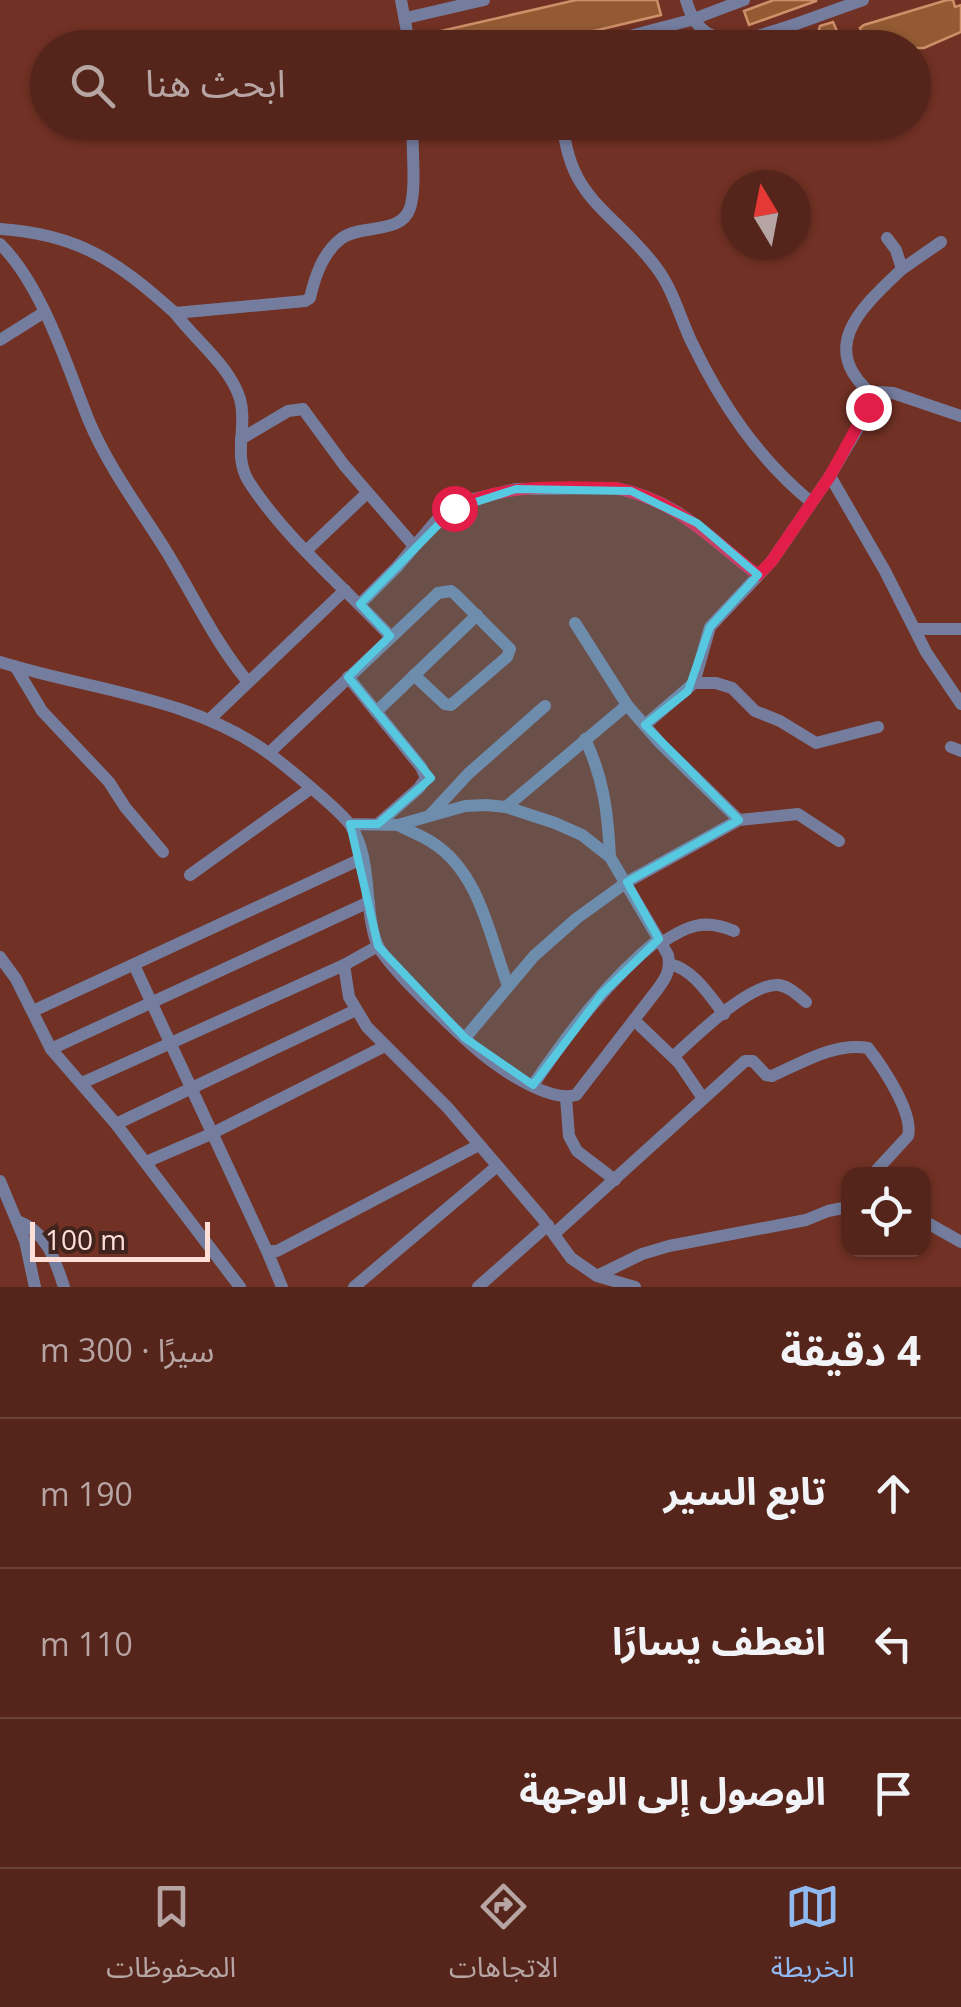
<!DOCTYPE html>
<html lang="ar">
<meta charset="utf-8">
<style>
:root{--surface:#55251b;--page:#5b2d24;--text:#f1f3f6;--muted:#b6a5a3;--line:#6b423a;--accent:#90b9f0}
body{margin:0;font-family:"Open Sans","Noto Sans Arabic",sans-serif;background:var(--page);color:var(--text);direction:rtl}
.controls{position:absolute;right:30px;bottom:30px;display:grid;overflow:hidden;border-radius:20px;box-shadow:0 2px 8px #0004}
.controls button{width:90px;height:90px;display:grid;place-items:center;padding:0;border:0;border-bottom:2px solid var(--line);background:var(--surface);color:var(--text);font:50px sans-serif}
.compass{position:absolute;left:721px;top:170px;width:90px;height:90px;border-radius:50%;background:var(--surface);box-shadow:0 2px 8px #0004;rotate:350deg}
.scale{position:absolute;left:30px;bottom:25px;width:180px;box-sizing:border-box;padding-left:10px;border:5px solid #feded7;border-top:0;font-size:28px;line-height:35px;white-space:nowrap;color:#feded7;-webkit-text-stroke:8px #41241e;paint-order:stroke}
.stop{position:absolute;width:30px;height:30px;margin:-22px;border:8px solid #e11d48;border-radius:50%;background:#fff}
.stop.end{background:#e11d48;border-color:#fff;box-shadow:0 2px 10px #0008}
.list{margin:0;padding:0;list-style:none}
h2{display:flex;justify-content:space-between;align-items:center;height:130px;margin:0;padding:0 40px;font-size:42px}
h2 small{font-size:32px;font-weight:400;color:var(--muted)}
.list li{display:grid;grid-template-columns:65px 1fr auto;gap:30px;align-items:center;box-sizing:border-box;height:150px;padding:0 40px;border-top:2px solid var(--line)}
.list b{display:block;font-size:38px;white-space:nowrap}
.list em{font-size:32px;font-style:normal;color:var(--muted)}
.icon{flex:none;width:55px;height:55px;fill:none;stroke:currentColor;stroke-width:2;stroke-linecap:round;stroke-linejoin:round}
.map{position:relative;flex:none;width:961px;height:1287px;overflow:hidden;direction:ltr}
.search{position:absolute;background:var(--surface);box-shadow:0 2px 8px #0004;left:30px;right:30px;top:30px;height:110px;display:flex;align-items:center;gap:25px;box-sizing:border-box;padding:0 35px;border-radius:55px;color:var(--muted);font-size:38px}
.sheet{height:580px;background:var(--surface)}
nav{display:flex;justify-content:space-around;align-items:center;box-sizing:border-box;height:140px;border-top:2px solid var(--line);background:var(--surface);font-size:28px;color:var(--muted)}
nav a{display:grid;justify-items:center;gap:5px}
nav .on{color:var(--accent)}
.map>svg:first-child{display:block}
</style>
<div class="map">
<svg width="961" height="1287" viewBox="0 0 961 1287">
<rect width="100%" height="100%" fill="#713124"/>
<g fill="#945b33" stroke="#ce9068" stroke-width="2.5">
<polygon points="576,0 657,0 661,15 522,48 431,48 428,34"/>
<polygon points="774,0 816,0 816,1 749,25 744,11"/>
<polygon points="947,0 953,0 955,7 961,5 961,32 924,48 814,48 820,26 833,22 840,38 862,33 860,28 864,25"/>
</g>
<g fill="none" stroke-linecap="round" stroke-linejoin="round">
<g stroke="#757d9f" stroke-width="12">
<polyline points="401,0 410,48"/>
<path d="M686 0C702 59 753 38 796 24 818 16 840 8 863 0"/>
<polyline points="406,18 484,0"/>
<polyline points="584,48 691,20 744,0"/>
<path d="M563 122C568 200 615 212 656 267 673 289 680 318 692 343 722 405 758 458 811 502"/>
<path d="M0 229C79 234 118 262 175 313L305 301 310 298C315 276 323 252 342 238 362 224 401 235 410 208 417 186 411 148 413 122"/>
<path d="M0 244C42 285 67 366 89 421 108 466 137 505 163 546 192 592 213 640 248 682"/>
<polyline points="902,269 941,242"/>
<path d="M175 313C195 340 230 366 240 399 248 427 232 455 249 482 286 539 343 586 390 636"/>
<polyline points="0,340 43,313"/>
<path d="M874 396C815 348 862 307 902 269L896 250 887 238"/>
<polyline points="241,439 288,411 303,409 344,465 414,546"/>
<polyline points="830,476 885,571 926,652 961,704"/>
<polyline points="307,550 367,493"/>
<path d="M360 604 397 567 436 521 473 499 516 489 615 488C679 500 710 539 758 575"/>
<polyline points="575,623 627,705 660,743 739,820"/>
<polyline points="916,629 961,629"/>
<path d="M0 662C89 690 194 697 271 755 287 767 342 812 351 826 373 861 363 907 377 944 386 966 471 1047 494 1063 513 1077 553 1102 576 1095L657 990C666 978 671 970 668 955L610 857 582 835 555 823 506 807 486 805 465 806 398 825 350 824"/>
<polyline points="15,666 42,711 109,782 125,807 163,852"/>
<polyline points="348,677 421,767 426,778 419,788 378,824"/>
<polyline points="694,683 716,683 732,688 755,711 780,721 816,743 878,727"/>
<polyline points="376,712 477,615"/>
<polyline points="209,720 345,590"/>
<polyline points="645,725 694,683 710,627 771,562 830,476 879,392 893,393 961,416"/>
<path d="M585 739C604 779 608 814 610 857"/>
<polyline points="951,747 961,751"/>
<polyline points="269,753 438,593 451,591 455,594 510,649 507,657 451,705 445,704 414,675"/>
<polyline points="506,807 627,705"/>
<polyline points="431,814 468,774 545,706"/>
<path d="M398 825C409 831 423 836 433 843 480 873 490 938 508 986"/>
<polyline points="190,875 310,789"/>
<path d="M661 943C687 926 704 918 734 931"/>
<polyline points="0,957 16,979 51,1049 116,1124 240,1287"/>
<path d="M670 964C694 970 709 995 724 1014"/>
<polyline points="134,965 267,1251 277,1251 477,1146"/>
<polyline points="344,965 349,997 367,1027 448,1108 542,1218 571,1258 597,1276 635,1287"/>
<polyline points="33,1011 363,858"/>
<polyline points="634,1020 679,1063 702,1097"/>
<polyline points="465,1038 534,956 577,918 627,882 739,820 798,814 839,841"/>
<polyline points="51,1049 369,902"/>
<path d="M673 1057C694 1038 750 982 779 985 790 987 798 995 806 1002"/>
<polyline points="82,1083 344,965 378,946"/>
<path d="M533 1085C570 1031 608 980 659 939"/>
<polyline points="566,1098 569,1136 577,1151 615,1180"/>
<polyline points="116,1124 356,1010"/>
<polyline points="146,1162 211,1134 385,1046"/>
<polyline points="0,1181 25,1241 35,1287"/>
<path d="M17 1221C46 1231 55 1259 64 1287"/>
<polyline points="924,1221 961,1242"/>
<path d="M554 1234 745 1061H753L766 1075 772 1076C801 1063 835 1042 868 1048 882 1066 914 1113 908 1136L873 1174"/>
<polyline points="267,1251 282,1287"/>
<polyline points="599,1275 642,1254 669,1246 806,1220 828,1211 848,1207"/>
<polyline points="354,1287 496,1167"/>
<polyline points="478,1287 548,1225"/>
</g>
</g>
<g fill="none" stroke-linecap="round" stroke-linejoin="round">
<path stroke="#e11d48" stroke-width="12" d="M454 508C505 483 559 487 615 488 677 500 710 539 758 575L771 562 830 476 868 407"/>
</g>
<path fill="#56c9e1" fill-opacity="0.2" stroke="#56c9e1" stroke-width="8" stroke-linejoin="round" d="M516 489 631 491 697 523 758 575 710 627 688 691 645 725 739 820 627 882 659 939 602 994 533 1085 465 1038 378 946 350 824H378L431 778 348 677 390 636 360 604 454 509Z"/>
</svg>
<div class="controls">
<button><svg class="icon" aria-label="locate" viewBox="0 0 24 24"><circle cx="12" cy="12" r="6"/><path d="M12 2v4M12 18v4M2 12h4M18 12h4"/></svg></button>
</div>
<svg class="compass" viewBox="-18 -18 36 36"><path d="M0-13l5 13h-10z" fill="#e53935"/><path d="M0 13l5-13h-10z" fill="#b6a5a3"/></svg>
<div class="scale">100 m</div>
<div class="stop" style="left:454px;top:508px"></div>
<div class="stop end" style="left:868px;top:407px"></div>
<div class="search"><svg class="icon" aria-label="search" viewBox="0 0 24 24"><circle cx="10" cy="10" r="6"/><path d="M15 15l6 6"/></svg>ابحث هنا</div>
</div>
<section class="sheet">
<h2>4 دقيقة<small>سيرًا · 300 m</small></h2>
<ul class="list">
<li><svg class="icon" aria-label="ahead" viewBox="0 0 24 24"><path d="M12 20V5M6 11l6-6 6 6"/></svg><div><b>تابع السير</b></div><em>190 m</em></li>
<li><svg class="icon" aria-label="left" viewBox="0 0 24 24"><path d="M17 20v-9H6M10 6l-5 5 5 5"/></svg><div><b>انعطف يسارًا</b></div><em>110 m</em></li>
<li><svg class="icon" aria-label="arrive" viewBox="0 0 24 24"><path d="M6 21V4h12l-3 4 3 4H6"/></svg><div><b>الوصول إلى الوجهة</b></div></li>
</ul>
</section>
<nav>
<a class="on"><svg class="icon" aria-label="map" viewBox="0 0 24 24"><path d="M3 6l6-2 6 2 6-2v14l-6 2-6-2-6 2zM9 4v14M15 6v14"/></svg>الخريطة</a>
<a><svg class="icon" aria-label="directions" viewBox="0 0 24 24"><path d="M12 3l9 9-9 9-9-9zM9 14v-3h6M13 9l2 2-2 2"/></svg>الاتجاهات</a>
<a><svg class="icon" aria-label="saved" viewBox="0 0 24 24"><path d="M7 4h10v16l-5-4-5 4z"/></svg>المحفوظات</a>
</nav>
